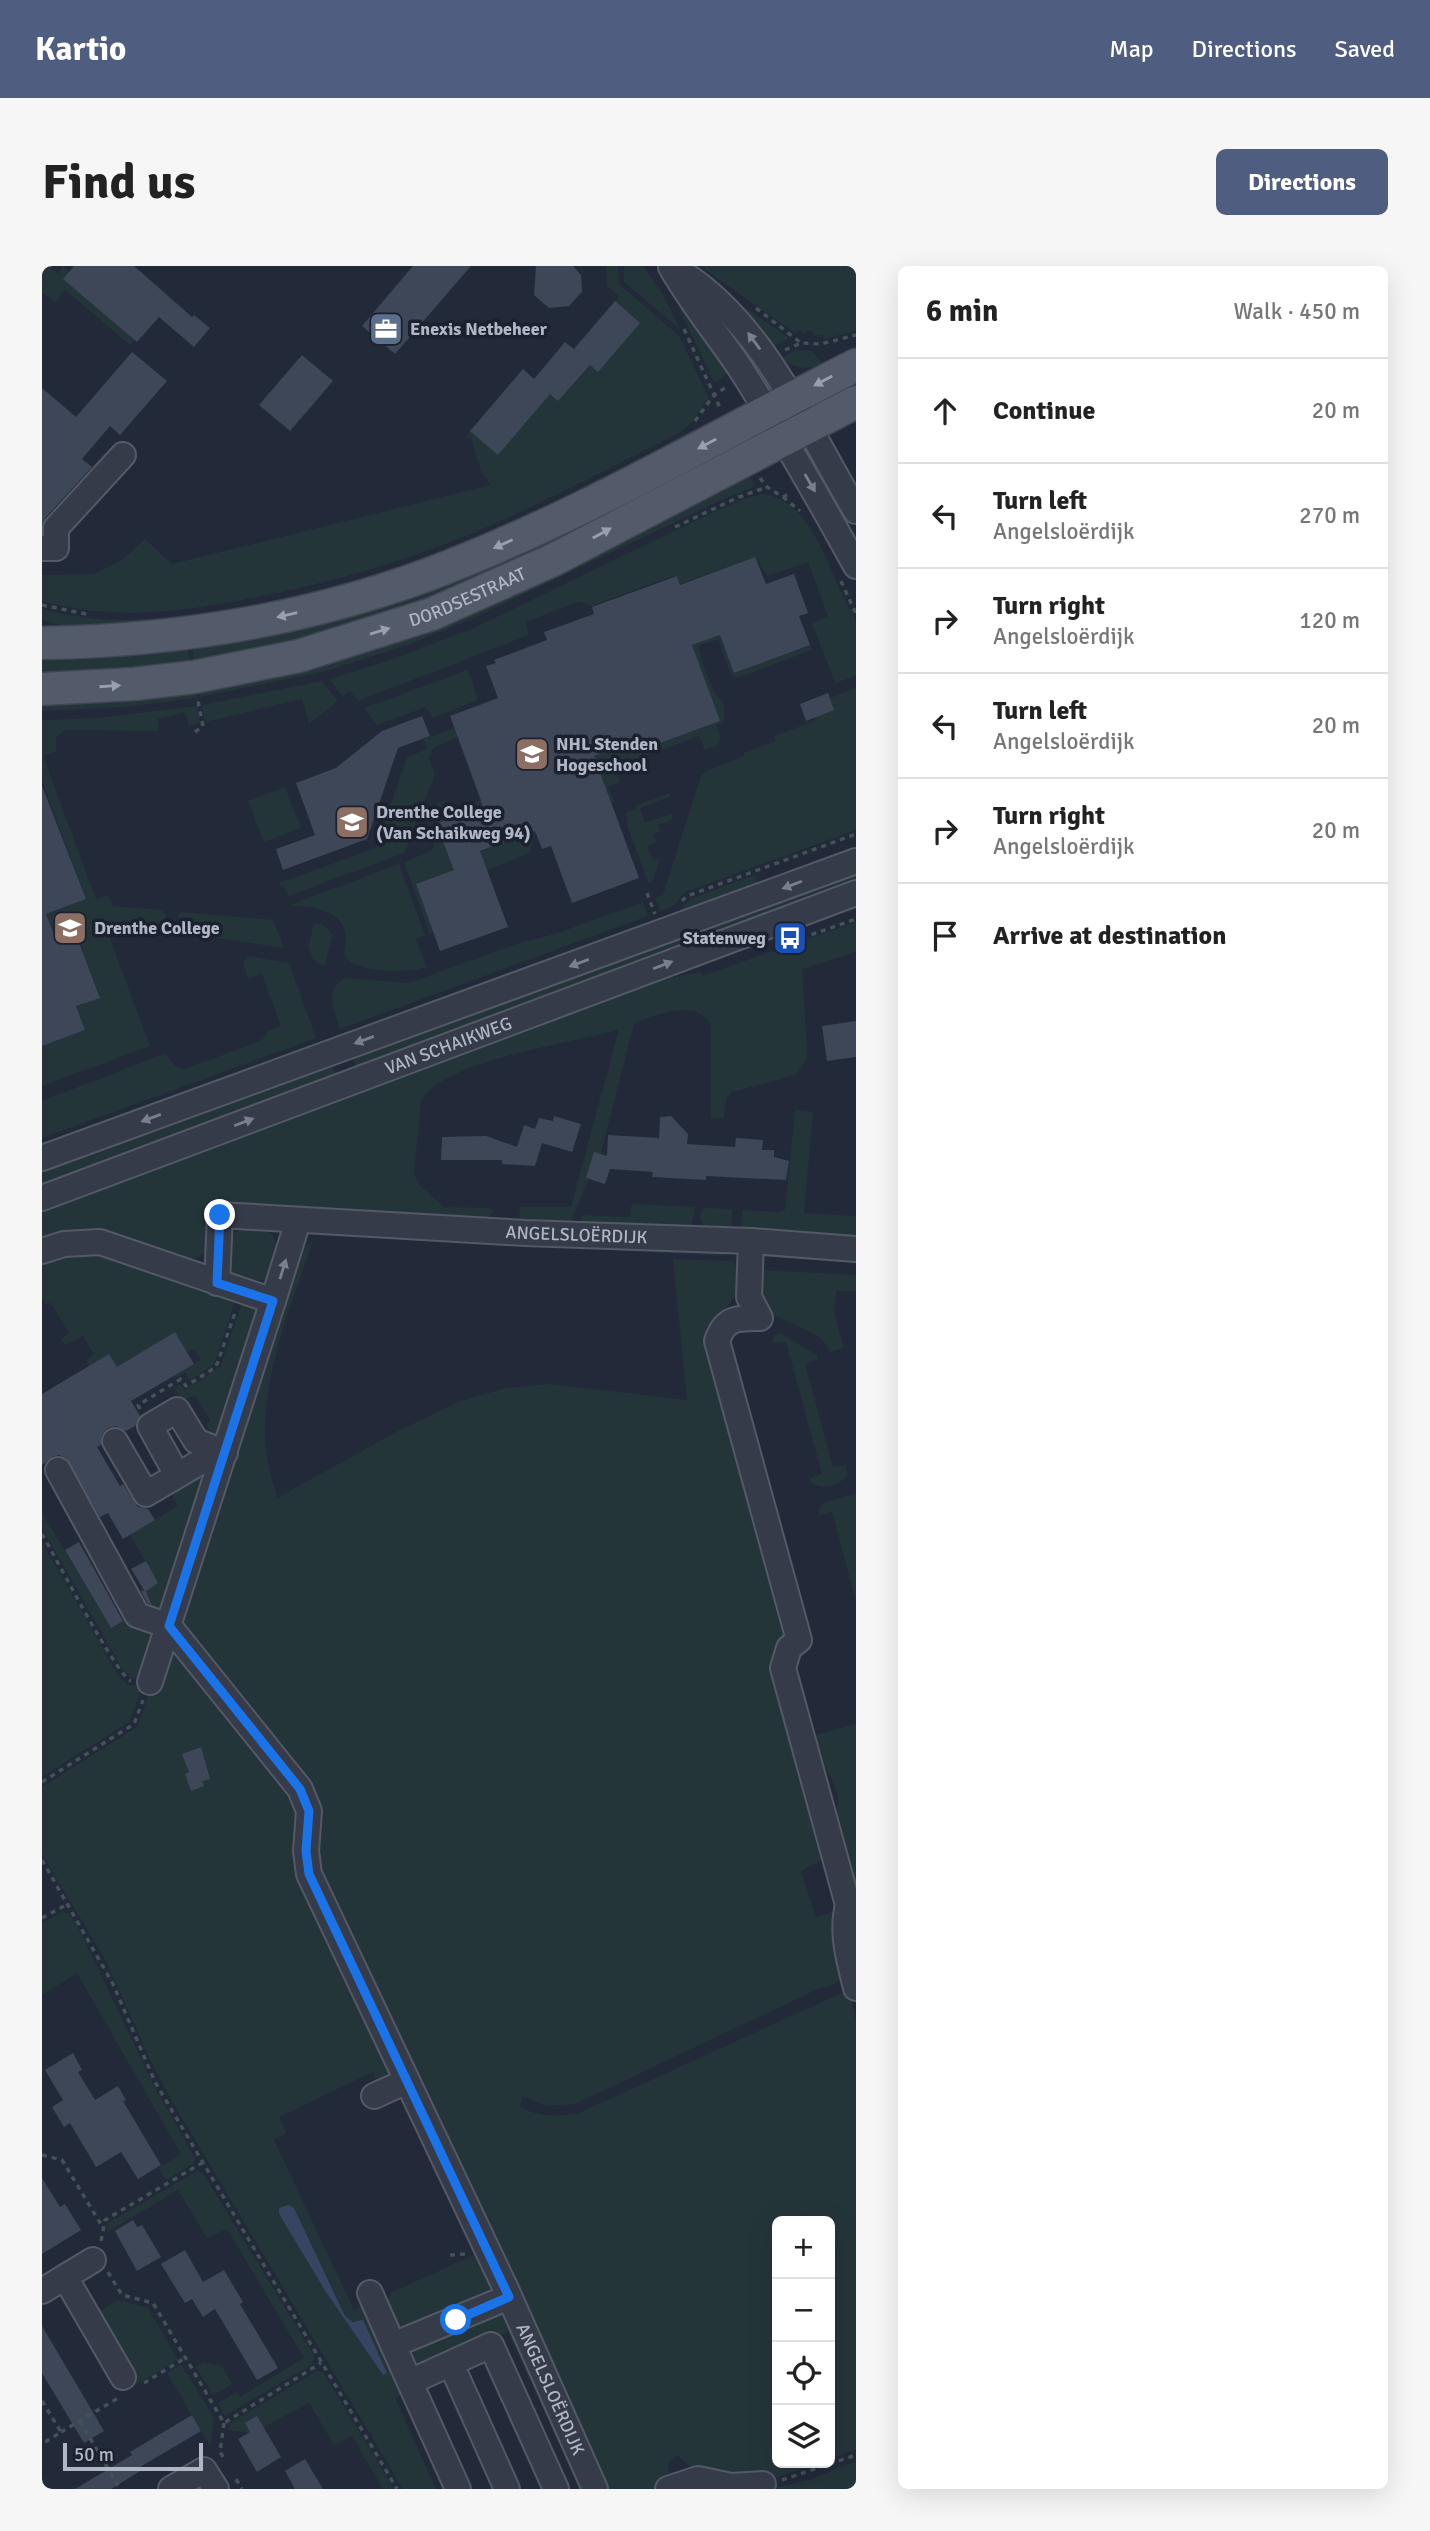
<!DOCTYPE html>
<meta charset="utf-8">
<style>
:root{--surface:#fff;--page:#f6f6f6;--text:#222;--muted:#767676;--line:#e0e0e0;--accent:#4f5d80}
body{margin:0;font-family:Signika,sans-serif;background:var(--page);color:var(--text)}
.controls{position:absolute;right:21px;bottom:21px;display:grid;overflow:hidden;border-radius:10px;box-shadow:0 7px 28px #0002}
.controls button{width:63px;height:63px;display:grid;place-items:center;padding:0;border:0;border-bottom:2px solid var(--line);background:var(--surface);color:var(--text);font:35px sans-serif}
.scale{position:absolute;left:21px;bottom:18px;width:140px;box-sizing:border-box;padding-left:7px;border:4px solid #b0b6c5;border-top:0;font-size:19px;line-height:24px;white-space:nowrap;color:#b0b6c5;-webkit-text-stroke:5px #1b212e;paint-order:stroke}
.stop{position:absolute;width:21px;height:21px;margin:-16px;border:5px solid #1a73e8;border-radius:50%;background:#fff}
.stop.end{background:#1a73e8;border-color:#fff;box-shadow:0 2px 7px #0008}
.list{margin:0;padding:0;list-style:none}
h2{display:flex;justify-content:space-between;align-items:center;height:91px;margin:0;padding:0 28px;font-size:30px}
h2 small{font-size:23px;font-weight:400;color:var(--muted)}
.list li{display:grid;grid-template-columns:46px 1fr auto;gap:21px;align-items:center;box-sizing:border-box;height:105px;padding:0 28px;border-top:2px solid var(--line)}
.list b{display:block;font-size:26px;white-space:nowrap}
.list p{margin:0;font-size:23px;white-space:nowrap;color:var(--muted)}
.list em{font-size:23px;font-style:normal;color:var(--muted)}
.icon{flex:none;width:38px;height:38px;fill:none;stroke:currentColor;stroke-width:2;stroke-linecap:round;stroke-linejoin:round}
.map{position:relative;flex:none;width:814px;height:2223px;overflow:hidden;border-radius:10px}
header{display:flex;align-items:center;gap:42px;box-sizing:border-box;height:98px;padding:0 35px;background:var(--accent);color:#fff}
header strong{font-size:33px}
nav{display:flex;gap:38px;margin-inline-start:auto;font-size:24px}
.intro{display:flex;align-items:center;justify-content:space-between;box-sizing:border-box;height:168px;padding:0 42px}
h1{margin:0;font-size:49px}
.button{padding:18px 32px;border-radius:10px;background:var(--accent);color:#fff;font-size:24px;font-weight:700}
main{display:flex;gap:42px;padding:0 42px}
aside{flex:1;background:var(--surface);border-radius:10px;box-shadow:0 7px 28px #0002}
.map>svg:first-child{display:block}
</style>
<header>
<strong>Kartio</strong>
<nav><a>Map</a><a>Directions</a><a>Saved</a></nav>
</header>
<div class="intro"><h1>Find us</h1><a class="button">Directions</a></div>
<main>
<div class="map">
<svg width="814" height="2223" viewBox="0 0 814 2223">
<rect width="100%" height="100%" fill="#222939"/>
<g fill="#24353a" fill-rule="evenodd">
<polygon points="0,0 6,0 16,7 21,0 99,67 88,79 23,24 13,36 0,26"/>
<path d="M564 0H576L577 18 637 70 667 132 649 157 637 167C575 198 513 231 450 259 370 294 286 318 200 334 132 347 67 354 0 335V309L52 308 80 294 103 273 130 298 449 219 439 205 429 172 423 173 428 165 508 128 517 134 548 99 573 35 577 30 565 20Z"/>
<polygon points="582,0 601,0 621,29 639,64 582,16"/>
<polygon points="658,0 814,0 814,65 782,73 781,69 772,70 771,65 765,64 763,68 757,64 753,67"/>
<polygon points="686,30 746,71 745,73 729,81"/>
<polygon points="637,43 639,43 687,107 675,116 672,116"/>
<path d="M754 84 770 85 781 98C767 105 751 102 739 92Z"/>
<polygon points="706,209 712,218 711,221 673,237 430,353 368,378 281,406 158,431 156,420 171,417"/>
<path d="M721 228C765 233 783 292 799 326 803 336 811 346 814 356 814 369 814 395 814 410L793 417 770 357 786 350 766 296 725 310 713 291 638 318 634 309 549 340 537 335 484 356 487 369 316 435 308 425 301 431 287 413 346 395 432 362 678 243 702 233Z"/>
<polygon points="532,262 471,302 306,365 153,400 149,376"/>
<path d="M0 343C48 356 92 356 140 350L141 357 32 363 0 354Z"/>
<path d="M678 369 692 407 768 379 770 384 695 412 689 409 676 373 656 380C659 393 664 408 670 420 678 437 686 434 681 457L674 459 679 472 675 480 663 484 657 470 573 501 578 516 566 521 572 536 570 537 552 490 589 477 593 486 650 379Z"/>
<polygon points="145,377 148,400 0,413 0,386"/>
<polygon points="426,404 436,434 391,452 384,441 335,459 322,442"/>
<polygon points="280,415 296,435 267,458 260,433 163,456 160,439"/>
<polygon points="152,420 154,432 82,441 0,445 0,434"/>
<polygon points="814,422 814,564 643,626 630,641 618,645 613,632 621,629 659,510 664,505 702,490 702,487 734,475 732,470 773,455 772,451 788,432"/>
<polygon points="155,440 158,457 147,460 143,446 116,453 117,465 23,464 14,471 14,486 1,490 54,633 66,629 71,640 121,644 127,661 124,664 97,660 67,670 108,780 0,820 0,780 43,764 34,740 58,731 36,672 16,679 4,648 44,633 0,515 0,454 56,452"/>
<polygon points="441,451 419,471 415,471 391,482 387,492 393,508 362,587 246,630 241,619 238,620 237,617 334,582 365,491 385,483 382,473"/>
<polygon points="243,521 259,562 222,576 206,535"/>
<polygon points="628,527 629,530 598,542 603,557 631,547 630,554 616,559 618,566 611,568 614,576 605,580 611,594 618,593 611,614 607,618 584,557 586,556 583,547 594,543 593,540"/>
<polygon points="442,533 460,533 395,558 412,604 374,618 391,666 388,668 362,596 387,586 392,582 392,545 395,538 402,535 407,546"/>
<polygon points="507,560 492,570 488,587 445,604 435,587"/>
<path d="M357 598 383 669 374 673 385 701C367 707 312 708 302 689 302 682 305 674 303 667 299 642 268 641 248 639Z"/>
<polygon points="814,605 814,613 757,635 705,662 313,802 311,791"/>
<polygon points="713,609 717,622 635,648 648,633"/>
<path d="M601 636 606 650 298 763C292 745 282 723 303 712L367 717 480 676 513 668Z"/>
<polygon points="138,646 231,654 242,682 142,667 136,651"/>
<path d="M814 656V686L760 703 765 784 764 794 754 809 690 826 684 833 682 852H669V761C658 730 614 749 592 757L556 899 552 901 526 961 480 957 477 950 478 941H529L577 763C532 778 401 793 379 835L372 907 378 920 402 941 444 942 452 944 442 957 195 945 163 987 147 995 0 977V938L611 715 658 706 660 710Z"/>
<path d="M273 658H280L287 664 290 670 283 700C270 696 269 690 266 678 271 672 268 665 273 658Z"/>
<polygon points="206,690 247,697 274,772 0,872 0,835 124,787 133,800 143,803 218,775 224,770 225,765 239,760 220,708 206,713 201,696"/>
<polygon points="286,799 290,800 294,809 0,920 0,904"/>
<polygon points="753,844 771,846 762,947 814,950 814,970 699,964 700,944 737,946 743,944"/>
<polygon points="592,938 653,941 649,962 538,962 540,949 588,951 589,940"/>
<polygon points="661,942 690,943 689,963 663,963 658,952"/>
<path d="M204 961C222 962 231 965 237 983L226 1012C214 1017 191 1018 186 1001 184 994 185 985 185 978L193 966Z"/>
<polygon points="278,965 677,985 685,990 268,969"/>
<path d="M271 974C250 1038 221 1105 223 1174 224 1193 230 1213 235 1232L358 1164 419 1135 464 1122 508 1118 645 1134 631 993 691 995C708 1025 683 1042 664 1062L742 1366 738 1378 783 1592 759 1605 774 1651 798 1644 801 1711 791 1719 776 1723 533 1838 505 1840 481 1830 478 1841C498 1851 516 1851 537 1847L804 1725 809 1732 814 1754V2183L788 2193V1955H735V2197H779L736 2211 708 2215 650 2202 635 2189 626 2197 627 2215 611 2223H561L277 1613 271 1541 138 1358 159 1274 172 1269 171 1261 209 1143 213 1125 263 981Z"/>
<polygon points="44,988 61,989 194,1032 172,1098 148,1114 143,1107 133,1112 132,1110 159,1093 152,1083 145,1086 133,1066 75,1101 67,1088 47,1100 44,1094 52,1088 41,1070 23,1079 19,1073 27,1067 9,1037 3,1038 0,1032 0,998 25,990"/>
<path d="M719 1004 814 1009V1025H794L792 1046 802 1082 788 1086C781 1060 729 1059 718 1033 715 1025 718 1013 719 1004Z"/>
<polygon points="201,1034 222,1042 182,1163 166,1171 161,1170 168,1165 164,1158 168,1155 153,1129 140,1135 132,1121 139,1118 143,1124 178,1101"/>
<path d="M738 1067 775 1089 776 1094 763 1098 791 1201 804 1199 805 1210C796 1221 777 1225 768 1215V1212L780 1208 744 1076 730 1077 732 1069Z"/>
<polygon points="168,1195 117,1346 104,1342 111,1338 104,1325 116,1317 88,1269 136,1240 125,1221"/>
<polygon points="814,1227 814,1335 790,1246 778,1249 776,1245 781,1237"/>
<polygon points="0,1247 69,1362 89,1350 120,1364 104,1411 91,1413 81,1404 0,1262"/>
<polygon points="0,1276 76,1409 86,1419 101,1420 87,1456 0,1511"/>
<path d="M128 1376 251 1526 257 1554 350 1798 349 1812 337 1820 331 1806 237 1851 244 1867 232 1874 312 2044 326 2038 366 2126 353 2132 394 2223H361L129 1833 108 1793 65 1697 0 1588V1521L95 1461 125 1378ZM252 1942 303 2050 308 2055 316 2056 341 2109 284 2026Z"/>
<path d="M814 1458V1628L791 1550C809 1529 774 1494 769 1470Z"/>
<polygon points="21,1646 28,1649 37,1663 112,1820 153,1892 151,1898 124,1914 116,1902 139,1888 35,1707 0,1729 0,1657"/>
<polygon points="155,1905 161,1907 273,2091 269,2099 183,2150 176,2137 195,2126 198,2131 262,2092 185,1963 165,1972 136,1924 65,1966 66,1957"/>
<polygon points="439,1986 450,2019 446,2025 367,2061 354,2059 345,2036 350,2026"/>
<polygon points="76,2034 106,2042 136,2094 83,2125 77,2116 53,2048"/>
<path d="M459 2041 546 2223H537L466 2066 385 2101C373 2102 364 2094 368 2082Z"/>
<polygon points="161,2096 180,2100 190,2118 171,2129 154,2101"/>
<polygon points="139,2098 172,2152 168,2180 125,2107"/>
<polygon points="275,2105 281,2106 352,2223 341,2223 310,2170 292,2179 267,2137 211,2167 186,2164 188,2157"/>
<polygon points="814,2195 814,2223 728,2223 766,2214"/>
</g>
<polygon fill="#384562" points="246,1939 252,1942 303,2050 311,2056 321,2054 345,2107 341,2109 284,2026 240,1953 237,1947 237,1942"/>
<g fill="#3e4758">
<polygon points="32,0 92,0 150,51 152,49 168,62 152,81 117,51 95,76 21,13"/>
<polygon points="371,0 429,0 353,88 320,60"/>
<polygon points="494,0 531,0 539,9 540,26 527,40 507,42 492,29"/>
<polygon points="573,35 598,57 556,106 548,99 516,135 508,128 456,189 428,165 481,103 492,113 523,76 532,83"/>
<polygon points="90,86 125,115 78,169 68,160 40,193 50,201 3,252 0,259 0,122 34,151"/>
<polygon points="260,89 291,115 248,165 217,139"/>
<polygon points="713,291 724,318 752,308 766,347 757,350 768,379 692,407 678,369 650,379 678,455 593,486 589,477 552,490 597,612 530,637 509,580 500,583 493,565 438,585 466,661 398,685 374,618 412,604 394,558 441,540 408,450 456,432 444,400 454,397 452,394 505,374 502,366 552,348 550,341 635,310 638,319"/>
<polygon points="786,427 792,444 764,455 758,438"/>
<polygon points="380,450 388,470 356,482 325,573 241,604 234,583 273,569 254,517 294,502 340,465"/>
<polygon points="0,520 44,633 4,648 16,679 35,671 58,732 34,740 43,764 0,780"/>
<polygon points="814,755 814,791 785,795 780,760"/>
<polygon points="512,850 539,858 530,886 500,877 493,900 460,898 460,894 399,894 400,871 444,870 475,881 482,859 493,863 497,852 511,855"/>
<polygon points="629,850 646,868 645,878 693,881 694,872 721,874 720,884 732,884 732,891 747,895 744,914 664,910 664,914 610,911 611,906 568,903 563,918 544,912 552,886 565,890 566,869 617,872 618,851"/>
<polygon points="133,1066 152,1098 89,1135 98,1150 93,1160 84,1165 74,1160 66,1162 60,1168 59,1179 55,1181 78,1220 81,1218 96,1241 106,1243 113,1254 81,1273 66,1247 58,1251 24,1192 17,1189 10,1191 0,1199 0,1128 67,1088 75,1101"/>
<polygon points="37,1276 81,1355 69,1362 23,1284"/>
<polygon points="104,1295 116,1317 104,1325 110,1339 105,1337 99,1325 102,1324 89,1303"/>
<polygon points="159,1481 168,1513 160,1515 162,1520 149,1525 143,1508 147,1506 140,1488"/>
<polygon points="31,1787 40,1804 36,1806 53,1834 76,1820 84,1834 81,1835 119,1899 96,1913 79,1886 54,1901 28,1857 22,1861 10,1841 21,1834 3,1804"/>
<polygon points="0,1912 18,1941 23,1938 39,1964 0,1988"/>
<polygon points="91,1954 95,1961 100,1959 119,1991 95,2005 73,1965"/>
<polygon points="143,1984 161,2016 182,2004 201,2036 198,2038 236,2102 215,2114 173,2043 161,2051 150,2033 143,2037 119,1998"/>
<polygon points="0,2060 62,2165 42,2177 0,2107"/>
<polygon points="150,2149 159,2165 98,2201 100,2204 69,2223 33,2223 90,2189 88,2186"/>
<polygon points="215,2150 239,2191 215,2206 196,2173 208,2166 203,2157"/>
<polygon points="263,2193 281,2223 253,2223 243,2205"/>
</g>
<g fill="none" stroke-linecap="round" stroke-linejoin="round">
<g stroke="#535967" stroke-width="28">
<g id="minor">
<path d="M629 1C649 36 675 68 698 102 739 166 777 233 814 300"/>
<path d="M635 4C719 53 765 163 814 245"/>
<polyline points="0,282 14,282 14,262 81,189"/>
<polyline points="0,892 814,595"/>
<path id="s1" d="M0 932 814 627"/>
<path d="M709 975 707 1031 718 1052C696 1052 683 1051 675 1075L757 1374 747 1382 741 1402 806 1639C799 1667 807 1694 814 1722"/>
<polyline points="0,985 22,978 58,976 231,1035 256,955"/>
<path id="s2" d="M175 1017 178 949 483 967 709 975 814 983"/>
<polyline points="73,1175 104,1228 177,1185"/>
<polyline points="129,1198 108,1160 135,1144 154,1175 183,1187"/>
<path id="s3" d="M16 1204 95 1349 127 1360 258 1523 267 1545 264 1585 267 1608 463 2021 553 2223"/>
<polyline points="108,1416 231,1035"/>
<polyline points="332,1830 365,1815"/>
<polyline points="23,2011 81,2111"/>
<polyline points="0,2025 51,1994"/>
<polyline points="328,2027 351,2079 467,2031"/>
<polyline points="351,2079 416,2223"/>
<polyline points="409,2098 465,2223"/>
<polyline points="368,2116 449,2079 514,2223"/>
<polyline points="129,2223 162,2204 174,2223"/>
<polyline points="626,2223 656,2213 689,2220 721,2218"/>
</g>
</g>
<g stroke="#3f4552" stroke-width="35">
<g id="major">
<path d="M0 377C131 375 262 354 385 309 535 253 672 171 814 99"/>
<path id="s4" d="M0 423 92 418 152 411 257 390 390 348 511 294 814 136"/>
</g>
</g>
<g stroke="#425257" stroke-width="3.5" stroke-dasharray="5 5" stroke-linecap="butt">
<polyline points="714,42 759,77"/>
<polyline points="642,63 678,142"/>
<polyline points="743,84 759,77 779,78 814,69"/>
<polyline points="653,155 672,129 686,120"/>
<polyline points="718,212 725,221 741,231 748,227"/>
<polyline points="741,231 758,245"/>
<polyline points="633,261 697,231 725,221"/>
<polyline points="799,315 814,348"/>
<polyline points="0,339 49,349"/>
<polyline points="153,466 161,460 156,435"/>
<polyline points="605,627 613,648"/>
<polyline points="640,635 645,630 814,568"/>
<polyline points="760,672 814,653"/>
<polyline points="98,1143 96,1139 139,1113 144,1120 174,1101 194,1044"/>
<path d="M0 1268C13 1290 74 1409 89 1415"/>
<polyline points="0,1516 92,1458 101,1434"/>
<polyline points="0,1594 71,1718 113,1816 355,2223"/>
<polyline points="0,1652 26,1638"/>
<polyline points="0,1889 20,1894 60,1960"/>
<polyline points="59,1975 63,1954 160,1897"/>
<polyline points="408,1989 423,1988"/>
<polyline points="66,2006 80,2029 111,2037 182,2157 279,2097"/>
<polyline points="102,2117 143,2092"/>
<polyline points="0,2135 19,2166 0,2178"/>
<polyline points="38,2155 78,2223"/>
<polyline points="19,2166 78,2131"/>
<polyline points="181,2191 178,2186 182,2157"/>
<polyline points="194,2213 200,2223"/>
<polyline points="740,2214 814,2189"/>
</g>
<use href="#minor" stroke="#353b49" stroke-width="24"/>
<use href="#major" stroke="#535a69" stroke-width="32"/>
</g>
<defs><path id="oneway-solid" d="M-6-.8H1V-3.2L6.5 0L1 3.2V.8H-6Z" transform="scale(1.75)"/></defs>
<g fill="#797f8d">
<use href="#oneway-solid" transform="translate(712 75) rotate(-126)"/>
<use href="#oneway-solid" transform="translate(768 217) rotate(60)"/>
<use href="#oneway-solid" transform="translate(750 619) rotate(159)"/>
<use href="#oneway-solid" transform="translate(537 697) rotate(160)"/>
<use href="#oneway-solid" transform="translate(621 699) rotate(-21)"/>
<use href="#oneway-solid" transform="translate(322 774) rotate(160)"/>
<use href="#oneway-solid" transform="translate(109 852) rotate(160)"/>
<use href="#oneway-solid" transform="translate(202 856) rotate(-21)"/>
<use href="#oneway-solid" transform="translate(241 1003) rotate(-73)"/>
</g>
<g fill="#999fae">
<use href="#oneway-solid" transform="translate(781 115) rotate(152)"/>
<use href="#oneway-solid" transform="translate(665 178) rotate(152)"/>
<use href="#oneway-solid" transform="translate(560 267) rotate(-29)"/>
<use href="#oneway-solid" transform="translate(461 278) rotate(156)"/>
<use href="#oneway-solid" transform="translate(245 349) rotate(167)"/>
<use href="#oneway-solid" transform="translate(338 365) rotate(-17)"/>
<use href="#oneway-solid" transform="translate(68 420) rotate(-4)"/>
</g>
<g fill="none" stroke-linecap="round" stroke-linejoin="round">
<polyline stroke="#1a73e8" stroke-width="9" points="178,949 175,1017 231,1035 127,1360 258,1523 267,1545 264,1585 267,1608 467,2031 414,2054"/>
</g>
<defs>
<g id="office-square" transform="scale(1.75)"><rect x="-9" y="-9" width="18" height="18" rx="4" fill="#5c6f8a" stroke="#1b212e"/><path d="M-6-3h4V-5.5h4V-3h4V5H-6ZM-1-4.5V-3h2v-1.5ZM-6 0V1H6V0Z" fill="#fff"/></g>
<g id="university-square" transform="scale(1.75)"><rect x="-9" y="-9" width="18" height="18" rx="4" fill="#8d6e63" stroke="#1b212e"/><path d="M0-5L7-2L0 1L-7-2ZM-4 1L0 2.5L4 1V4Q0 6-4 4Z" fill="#fff"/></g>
<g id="bus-square" transform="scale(1.75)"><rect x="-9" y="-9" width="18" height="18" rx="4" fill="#1a4fb4" stroke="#1b212e"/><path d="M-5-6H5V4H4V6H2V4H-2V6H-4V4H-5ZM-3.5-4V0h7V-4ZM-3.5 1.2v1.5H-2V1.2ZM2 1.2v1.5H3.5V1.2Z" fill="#fff"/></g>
</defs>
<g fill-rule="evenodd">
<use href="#office-square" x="344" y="63"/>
<use href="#university-square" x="490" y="488"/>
<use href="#university-square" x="310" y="556"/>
<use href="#university-square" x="28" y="662"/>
<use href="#bus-square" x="748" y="672"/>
</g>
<g text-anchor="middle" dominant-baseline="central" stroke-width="7" stroke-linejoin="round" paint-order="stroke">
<g font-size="18" font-weight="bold" fill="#b0b6c5" stroke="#1b212e" text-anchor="start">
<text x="368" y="63">Enexis Netbeheer</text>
<text x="514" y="478">NHL Stenden<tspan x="514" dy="21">Hogeschool</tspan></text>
<text x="334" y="546">Drenthe College<tspan x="334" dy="21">(Van Schaikweg 94)</tspan></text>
<text x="52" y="662">Drenthe College</text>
<text x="724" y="672" text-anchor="end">Statenweg</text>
</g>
<g font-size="18" fill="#b0b6c5" stroke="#1b212e">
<text stroke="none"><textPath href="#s4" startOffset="438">DORDSESTRAAT</textPath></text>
<text stroke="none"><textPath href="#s1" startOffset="434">VAN SCHAIKWEG</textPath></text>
<text stroke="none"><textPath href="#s2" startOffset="425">ANGELSLOËRDIJK</textPath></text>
<text stroke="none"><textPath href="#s3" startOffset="1064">ANGELSLOËRDIJK</textPath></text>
</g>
</g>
</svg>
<div class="controls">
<button>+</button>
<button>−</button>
<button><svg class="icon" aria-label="locate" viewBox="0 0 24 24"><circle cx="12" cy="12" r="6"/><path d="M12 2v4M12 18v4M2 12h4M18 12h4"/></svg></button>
<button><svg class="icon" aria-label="layers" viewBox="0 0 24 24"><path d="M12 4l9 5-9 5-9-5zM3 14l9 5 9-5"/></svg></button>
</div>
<div class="scale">50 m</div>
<div class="stop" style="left:414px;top:2054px"></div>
<div class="stop end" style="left:178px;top:949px"></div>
</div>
<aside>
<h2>6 min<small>Walk · 450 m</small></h2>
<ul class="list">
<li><svg class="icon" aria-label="ahead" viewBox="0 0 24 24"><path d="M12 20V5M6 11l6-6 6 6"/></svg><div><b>Continue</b></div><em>20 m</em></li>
<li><svg class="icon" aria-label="left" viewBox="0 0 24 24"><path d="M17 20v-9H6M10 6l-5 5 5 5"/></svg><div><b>Turn left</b><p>Angelsloërdijk</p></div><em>270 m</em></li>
<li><svg class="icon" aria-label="right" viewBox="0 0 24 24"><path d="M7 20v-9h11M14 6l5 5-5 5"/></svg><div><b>Turn right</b><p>Angelsloërdijk</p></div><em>120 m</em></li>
<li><svg class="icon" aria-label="left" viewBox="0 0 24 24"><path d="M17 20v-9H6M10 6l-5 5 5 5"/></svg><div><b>Turn left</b><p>Angelsloërdijk</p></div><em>20 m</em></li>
<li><svg class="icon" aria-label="right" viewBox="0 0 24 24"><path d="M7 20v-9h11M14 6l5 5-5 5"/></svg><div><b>Turn right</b><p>Angelsloërdijk</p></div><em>20 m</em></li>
<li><svg class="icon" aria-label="arrive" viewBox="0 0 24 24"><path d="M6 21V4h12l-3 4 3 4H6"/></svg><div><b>Arrive at destination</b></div></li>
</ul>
</aside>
</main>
